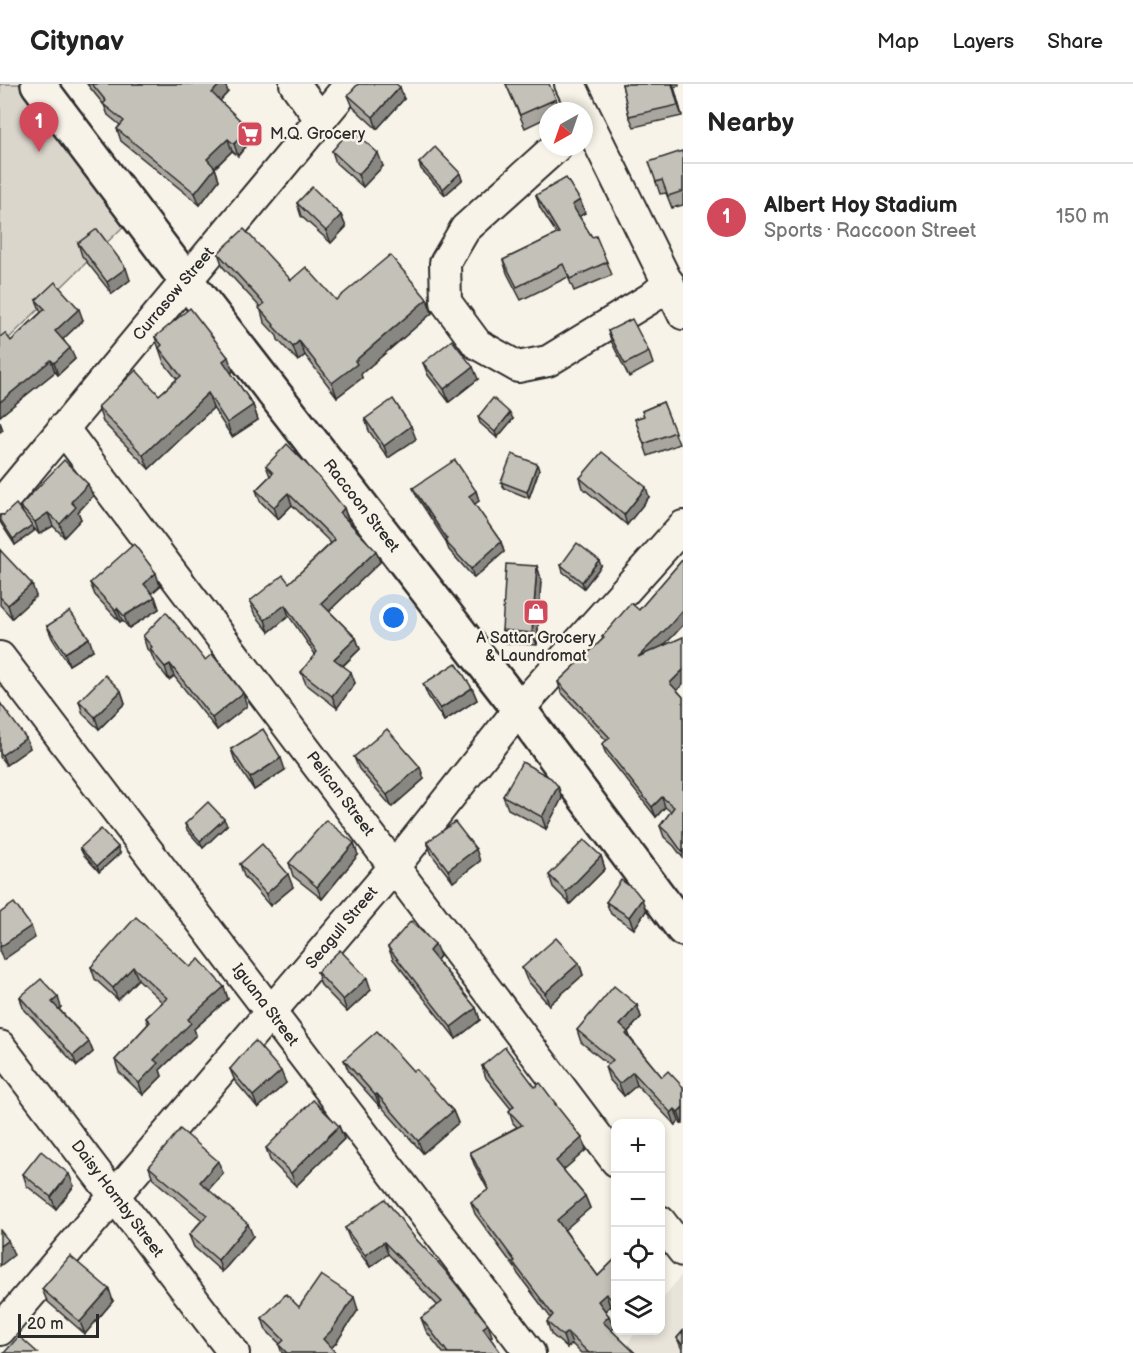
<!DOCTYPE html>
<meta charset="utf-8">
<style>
:root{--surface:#fff;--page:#f2f2f2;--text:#222;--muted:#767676;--line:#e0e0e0;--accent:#d1495b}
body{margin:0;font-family:"Balsamiq Sans",sans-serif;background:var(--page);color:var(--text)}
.controls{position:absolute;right:18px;bottom:18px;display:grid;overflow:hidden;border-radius:12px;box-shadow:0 3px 9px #0003}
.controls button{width:54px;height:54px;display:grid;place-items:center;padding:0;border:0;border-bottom:2px solid var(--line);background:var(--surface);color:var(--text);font:30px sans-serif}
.compass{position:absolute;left:539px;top:18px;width:54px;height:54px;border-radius:50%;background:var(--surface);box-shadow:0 3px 9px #0003;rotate:220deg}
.scale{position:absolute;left:18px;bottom:15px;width:81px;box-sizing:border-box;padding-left:6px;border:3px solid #2b2b2b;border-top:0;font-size:16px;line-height:21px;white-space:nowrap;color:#2b2b2b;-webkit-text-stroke:4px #f7f3e8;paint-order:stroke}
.you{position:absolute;left:394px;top:534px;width:21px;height:21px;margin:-15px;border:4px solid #fff;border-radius:50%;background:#1a73e8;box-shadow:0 0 0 9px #1a73e833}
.badge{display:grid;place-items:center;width:39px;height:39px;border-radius:50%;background:var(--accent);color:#fff;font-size:20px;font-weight:700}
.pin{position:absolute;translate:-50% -50px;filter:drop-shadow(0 2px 3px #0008)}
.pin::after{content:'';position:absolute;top:32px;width:21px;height:18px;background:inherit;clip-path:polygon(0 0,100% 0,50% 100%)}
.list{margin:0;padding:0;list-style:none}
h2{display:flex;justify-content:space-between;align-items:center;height:78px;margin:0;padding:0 24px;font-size:26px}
h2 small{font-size:20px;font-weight:400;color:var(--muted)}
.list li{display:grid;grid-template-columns:39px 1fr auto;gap:18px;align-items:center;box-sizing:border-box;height:108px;padding:0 24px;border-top:2px solid var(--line)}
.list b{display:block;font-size:22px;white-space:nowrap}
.list p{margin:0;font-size:20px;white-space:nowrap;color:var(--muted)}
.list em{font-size:20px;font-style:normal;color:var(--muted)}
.icon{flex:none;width:33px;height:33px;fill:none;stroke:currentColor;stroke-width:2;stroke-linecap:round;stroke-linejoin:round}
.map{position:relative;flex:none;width:683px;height:1269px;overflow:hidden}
header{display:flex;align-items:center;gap:36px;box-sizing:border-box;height:84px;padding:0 30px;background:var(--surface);border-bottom:2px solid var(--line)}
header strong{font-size:28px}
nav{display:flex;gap:33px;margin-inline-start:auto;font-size:21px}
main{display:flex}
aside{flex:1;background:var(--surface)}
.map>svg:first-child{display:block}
</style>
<header>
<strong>Citynav</strong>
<nav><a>Map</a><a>Layers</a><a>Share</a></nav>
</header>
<main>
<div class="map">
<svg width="683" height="1269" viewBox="0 0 683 1269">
<rect width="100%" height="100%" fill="#f7f3e8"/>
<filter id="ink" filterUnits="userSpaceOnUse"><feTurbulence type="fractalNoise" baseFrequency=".0167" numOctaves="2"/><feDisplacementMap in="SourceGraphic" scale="12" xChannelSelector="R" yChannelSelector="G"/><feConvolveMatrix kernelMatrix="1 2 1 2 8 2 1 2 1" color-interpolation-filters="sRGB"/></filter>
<g filter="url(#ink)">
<polygon fill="#e8e4da" points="683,1189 683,1269 620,1269 637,1247 660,1246 661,1217"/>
<polygon fill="#dad6cc" stroke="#82807c" stroke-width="1.5" points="0,0 26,0 129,137 0,263"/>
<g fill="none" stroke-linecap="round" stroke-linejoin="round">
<g stroke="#2b2b2b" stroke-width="34">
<g id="street">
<polyline points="295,0 320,35"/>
<polyline points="570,0 583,27"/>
<polyline points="584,29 683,230"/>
<polyline points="556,63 465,145 445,179 446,218 477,260 518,283 548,277 651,214 669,199"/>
<polyline points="63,344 616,1077"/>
<polyline points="0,421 350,0"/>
<polyline points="0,573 530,1269"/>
<polyline points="0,962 234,1269"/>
<polyline points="660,1137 683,1167"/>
<polyline points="0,1246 395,782 519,625 683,442"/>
</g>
</g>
<g stroke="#2b2b2b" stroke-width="38">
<polyline id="secondary" points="38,0 186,196 519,625 683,845"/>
</g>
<use href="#street" stroke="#f7f3e8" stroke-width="30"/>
<use href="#secondary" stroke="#f7f3e8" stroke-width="33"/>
</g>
<g fill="#a9a69f" stroke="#2b2b2b" stroke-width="1.5">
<polygon points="87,0 225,0 228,8 220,17 247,43 252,55 238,72 232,67 215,84 219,96 200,121 121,57 117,45 120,41 108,31 104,21"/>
<polygon points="506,0 556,15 561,27 548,27 548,33 525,44"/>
<polygon points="622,0 679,0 679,2 674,3 682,32 634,43 629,32"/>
<polygon points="348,11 404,15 377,45 353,23"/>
<polygon points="332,67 383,82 363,103 336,79"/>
<polygon points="683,71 683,121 672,124 666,109 660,110 656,98"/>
<polygon points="419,79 462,96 445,111 421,85"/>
<polygon points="536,111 580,116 585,129 579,132 607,178 612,191 574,207 568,193 521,216 507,189 503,176 557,150 540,124"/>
<polygon points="297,119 341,131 346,143 331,159 301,132"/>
<polygon points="78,159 130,196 112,210 82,172"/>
<polygon points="218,169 291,196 336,216 427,215 432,229 361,290 362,294 337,313 305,271 298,277 278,256 277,252 264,238 260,223 223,183"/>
<polygon points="36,216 83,236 63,255 75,275 58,291 55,288 0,332 0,253 11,257 41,228"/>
<polygon points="608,247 649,268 653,280 629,293 612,259"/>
<polygon points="155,253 233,287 231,289 253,321 258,336 232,353 213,324 149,385 103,338 98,323 159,311 177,295 164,279"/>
<polygon points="423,279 478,295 449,318 428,291"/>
<polygon points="663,318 679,360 648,372 635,335 644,332 642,327"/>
<polygon points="478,333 513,335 497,354 480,339"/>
<polygon points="365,335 416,355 388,374 369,347"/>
<polygon points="266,382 344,424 348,436 347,436 380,478 329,527 356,554 360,565 343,582 355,599 337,624 306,600 301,588 315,570 289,532 269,548 254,529 250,517 289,499 331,459 292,421 278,435 260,417 256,406 270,392"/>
<polygon points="539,386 529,414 504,404 501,398"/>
<polygon points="580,394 649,413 627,441 583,404"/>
<polygon points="413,404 476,407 479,417 474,420 501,458 504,468 474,494 449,466 445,456 417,413"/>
<polygon points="93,412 78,428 81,435 64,453 53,442 39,450 32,442 34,447 15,461 0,438 0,431 23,429 20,422"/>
<polygon points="0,466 36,512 12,534 0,521"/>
<polygon points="683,475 683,541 664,561 677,606 683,613 683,774 674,762 664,753 660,742 671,728 665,723 656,733 606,670 602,660 607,657 561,608 558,598 603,555 602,553 639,526"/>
<polygon points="561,481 601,482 584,504 563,488"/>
<polygon points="537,482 541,495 537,561 506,559 502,546"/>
<polygon points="90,499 160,502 152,509 155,513 159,525 129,544 122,536 120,538 95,511"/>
<polygon points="47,542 93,566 69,581 52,554"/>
<polygon points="143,552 205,576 247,622 217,646 174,592 169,596 154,577 151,569 147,565"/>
<polygon points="423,600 472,604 477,616 444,637 428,612"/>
<polygon points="121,607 125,619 99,645 83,630 79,617"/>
<polygon points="0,619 30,664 6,681 0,673"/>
<polygon points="231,665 285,686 254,706 235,677"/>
<polygon points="354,673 424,695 392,723 359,685"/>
<polygon points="558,702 562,714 546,745 508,725 503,712"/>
<polygon points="185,740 227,741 203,764 187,746"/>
<polygon points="427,758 480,777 453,798 432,771"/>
<polygon points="80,764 120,769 99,788 83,770"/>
<polygon points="358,771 322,815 293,792 289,779"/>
<polygon points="601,772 605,785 570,820 553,803 549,791"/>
<polygon points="240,780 293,803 270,822 244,792"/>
<polygon points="606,818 646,827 634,845 611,830"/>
<polygon points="388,863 440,872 437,876 476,924 480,936 456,955 393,875"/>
<polygon points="579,879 583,891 549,921 527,896 522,884"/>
<polygon points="91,883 190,883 224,903 228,915 194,945 196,951 160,986 162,992 143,1011 119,988 115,976 148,940 146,934 162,918 138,895 118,916 95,895"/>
<polygon points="317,888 371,906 347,928 321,901"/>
<polygon points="20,913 61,923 59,925 89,958 93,968 77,982 23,924"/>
<polygon points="637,921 641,933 628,948 631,955 662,993 683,1003 683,1039 682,1040 679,1037 675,1041 637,1001 624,1012 609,995 605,983 608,980 581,958 577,946"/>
<polygon points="344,976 413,987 453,1027 458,1039 423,1069 381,1022 380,1023 349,988"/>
<polygon points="482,982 535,1003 557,1024 582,1054 586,1066 563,1086 585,1112 590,1124 564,1145 598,1192 615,1175 615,1227 610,1222 605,1227 614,1244 611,1246 635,1269 581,1269 572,1260 567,1264 551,1250 547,1238 551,1234 518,1190 515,1184 475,1130 471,1118 488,1106 474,1080 470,1068 517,1043 513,1039 509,1027 511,1025 486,994"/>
<polygon points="230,985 286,999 258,1024 235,997"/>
<polygon points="339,1042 344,1055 296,1102 270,1076 266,1064"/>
<polygon points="149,1083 223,1089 208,1106 253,1152 222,1188 194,1163 189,1151 202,1136 153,1095"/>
<polygon points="23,1090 74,1102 56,1125 27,1102"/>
<polygon points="345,1144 415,1154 492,1252 490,1254 501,1269 443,1269 426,1247 421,1234 438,1222 388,1170 370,1183 350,1156"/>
<polygon points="42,1205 113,1217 85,1250 47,1217"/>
<polygon points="299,1223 358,1226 336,1259 331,1264 336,1269 282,1269 279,1261 280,1260 266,1246 262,1234"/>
<polygon points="683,1247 683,1268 677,1254"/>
</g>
<g fill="#898782" stroke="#2b2b2b" stroke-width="1.5">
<polygon points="220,0 225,0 228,8 216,21 212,9"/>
<polygon points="672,0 673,0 682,32 678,21"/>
<polygon points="400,3 404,15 377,45 373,33"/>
<polygon points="247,43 252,55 238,72 234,60"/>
<polygon points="228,55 232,67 211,87 207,75"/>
<polygon points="378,69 383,82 363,103 358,91"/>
<polygon points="215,84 219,96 200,121 195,109"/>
<polygon points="460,89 462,96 445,111 443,105"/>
<polygon points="580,116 585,129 577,134 572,121"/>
<polygon points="341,131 346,143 331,159 326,147"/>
<polygon points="126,184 130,196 112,210 107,198"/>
<polygon points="427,215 432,229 361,290 362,294 337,313 332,299 355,277"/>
<polygon points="79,225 83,236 59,259 55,247"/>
<polygon points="299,257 305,271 298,277 293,263"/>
<polygon points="70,264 75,275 58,291 54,279"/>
<polygon points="228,273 233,287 228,292 223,277"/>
<polygon points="51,276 55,288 0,332 0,318"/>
<polygon points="473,283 478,295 449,318 444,305"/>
<polygon points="208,309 213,324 149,385 143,371"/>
<polygon points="253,321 258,336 232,353 227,339"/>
<polygon points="510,329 513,335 497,354 495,348"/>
<polygon points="0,338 3,346 0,348"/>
<polygon points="411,342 416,355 388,374 384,362"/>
<polygon points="537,380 539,386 529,414 527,408"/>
<polygon points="88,400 93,412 78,428 81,435 64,453 60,440 71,418"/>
<polygon points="646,403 649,413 627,441 624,431"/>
<polygon points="476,407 479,417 472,422 469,412"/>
<polygon points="288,409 292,421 278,435 274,423"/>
<polygon points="344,424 348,436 344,440 340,429"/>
<polygon points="48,429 53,442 39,450 35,438"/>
<polygon points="32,441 34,447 15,461 13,455"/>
<polygon points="501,458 504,468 474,494 471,485"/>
<polygon points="376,467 380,478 325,531 321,519"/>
<polygon points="599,476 601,482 584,504 582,498"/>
<polygon points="537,482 541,495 537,561 532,549"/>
<polygon points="156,489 160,502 148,513 144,500"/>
<polygon points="32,500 36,512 12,534 8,521"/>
<polygon points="155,513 159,525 129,544 124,532"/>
<polygon points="285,521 289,532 269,548 265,536"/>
<polygon points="117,524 122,536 120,538 115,526"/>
<polygon points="683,526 683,541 675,550 642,583 638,573"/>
<polygon points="89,554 93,566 69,581 65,569"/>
<polygon points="356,554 360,565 338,586 334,575"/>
<polygon points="170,580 174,592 169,596 165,583"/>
<polygon points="683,586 683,600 674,609 670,599"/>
<polygon points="351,588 355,599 337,624 332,612"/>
<polygon points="472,604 477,616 444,637 440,625"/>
<polygon points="121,607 125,619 99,645 95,633"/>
<polygon points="243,609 247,622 217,646 212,634"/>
<polygon points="26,654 30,664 6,681 2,671"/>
<polygon points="281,674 285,686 254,706 250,694"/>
<polygon points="420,683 424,695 392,723 387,711"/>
<polygon points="558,702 562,714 546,745 542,733"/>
<polygon points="662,713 665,723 656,733 652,723"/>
<polygon points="224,735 227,741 203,764 200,757"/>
<polygon points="354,759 358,771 322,815 317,803"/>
<polygon points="118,763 120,769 99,788 97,782"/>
<polygon points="476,765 480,777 453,798 448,786"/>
<polygon points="601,772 605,785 570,820 566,808"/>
<polygon points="288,790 293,803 270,822 266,810"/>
<polygon points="642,815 646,827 634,845 629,833"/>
<polygon points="31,842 35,854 3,876 0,868 0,863"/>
<polygon points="435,860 440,872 434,879 429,867"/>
<polygon points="579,879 583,891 549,921 545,909"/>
<polygon points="133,883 138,895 118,916 113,904"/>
<polygon points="367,894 371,906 347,928 343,916"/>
<polygon points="224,903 228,915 194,945 196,951 160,986 162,992 143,1011 139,999 154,976 188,935"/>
<polygon points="58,913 61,923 56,928 52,918"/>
<polygon points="637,921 641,933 628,948 633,960 620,941"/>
<polygon points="476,924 480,936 456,955 451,943"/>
<polygon points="89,958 93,968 77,982 73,972"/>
<polygon points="281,987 286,999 258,1024 253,1012"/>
<polygon points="633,988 637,1001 624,1012 619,1000"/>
<polygon points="377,1010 381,1022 380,1023 375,1011"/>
<polygon points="683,1023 683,1039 682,1040 678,1028"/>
<polygon points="675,1025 679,1037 675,1041 671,1029"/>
<polygon points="453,1027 458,1039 423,1069 418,1057"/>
<polygon points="339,1042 344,1055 296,1102 291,1089"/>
<polygon points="582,1054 586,1066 560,1089 556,1077"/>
<polygon points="218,1077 223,1089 204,1111 200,1098"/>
<polygon points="69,1090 74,1102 56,1125 51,1113"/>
<polygon points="585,1112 590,1124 562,1148 557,1136"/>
<polygon points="248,1140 253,1152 222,1188 218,1176"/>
<polygon points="8,1156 14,1171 0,1182 0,1162"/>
<polygon points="384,1158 388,1170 370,1183 365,1171"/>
<polygon points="109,1205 113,1217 85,1250 80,1238"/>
<polygon points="606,1210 610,1222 603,1229 598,1217"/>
<polygon points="354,1213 358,1226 336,1259 328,1267 323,1255"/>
<polygon points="609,1232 614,1244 607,1250 603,1238"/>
<polygon points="488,1240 492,1252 487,1256 483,1244"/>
<polygon points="567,1248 572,1260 567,1264 563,1252"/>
</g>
<g fill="#c4c1b9" stroke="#2b2b2b" stroke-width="1.5">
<polygon points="92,0 220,0 212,9 247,43 234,60 228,55 207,75 215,84 195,109 117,45 124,37 103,20 106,17"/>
<polygon points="358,0 396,0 400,3 373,33 348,11"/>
<polygon points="506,0 549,0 556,15 520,31"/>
<polygon points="622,0 672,0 678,21 629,32"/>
<polygon points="351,45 378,69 358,91 332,67"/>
<polygon points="435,63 460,89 443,105 419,79"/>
<polygon points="682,67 683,72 683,107 668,112 662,96 656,98 649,78"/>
<polygon points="566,94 580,116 572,121 592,153 596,152 607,178 570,195 563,180 517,203 503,176 559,149 536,111"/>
<polygon points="312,103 341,131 326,147 297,119"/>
<polygon points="97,145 126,184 107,198 78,159"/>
<polygon points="244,145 291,196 306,183 336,216 390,171 427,215 355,277 357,280 332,299 299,257 293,263 273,242 274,241 259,224 264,220 218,169"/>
<polygon points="55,198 79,225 55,247 70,264 54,279 51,276 0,318 0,253 5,249 11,257 45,225 36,216"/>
<polygon points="190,224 228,273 223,277 253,321 227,339 208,309 143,371 98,323 136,286 159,311 181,292 159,264 162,261 155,253"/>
<polygon points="632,235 649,268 625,280 608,247"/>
<polygon points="452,256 473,283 444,305 423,279"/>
<polygon points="493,314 510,329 495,348 478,333"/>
<polygon points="393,315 411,342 384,362 365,335"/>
<polygon points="663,318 675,348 644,360 635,335 644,332 642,327"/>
<polygon points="287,360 320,394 344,424 340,429 376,467 321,519 356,554 334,575 351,588 332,612 301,588 317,568 285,521 265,536 250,517 283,491 289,499 335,456 288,409 274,423 256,406 273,389 266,382"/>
<polygon points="602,368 646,403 624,431 580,394"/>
<polygon points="512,370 537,380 527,408 501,398"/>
<polygon points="64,376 88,400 71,418 76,423 60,440 48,429 35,438 20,422"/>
<polygon points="455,376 476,407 469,412 501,458 471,485 445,457 447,455 413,404"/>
<polygon points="16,420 32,441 13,455 0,435 0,431 4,431"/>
<polygon points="577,459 599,476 582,498 561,481"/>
<polygon points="134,460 156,489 144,500 155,513 124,532 117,524 115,526 90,499"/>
<polygon points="0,466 32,500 8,521 0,513"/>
<polygon points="683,475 683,526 671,540 638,573 683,553 683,586 670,599 683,613 683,769 670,751 660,742 674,723 662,713 652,723 602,660 610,654 558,598 604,554 602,553 631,519 639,526"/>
<polygon points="506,480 537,482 532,549 502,546"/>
<polygon points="70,527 89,554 65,569 47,542"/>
<polygon points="166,528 205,576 212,570 243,609 212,634 170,580 165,583 150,565 152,563 143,552"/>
<polygon points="456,579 472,604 440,625 423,600"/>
<polygon points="105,591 121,607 95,633 79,617"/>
<polygon points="0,619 26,654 2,671 0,668"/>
<polygon points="263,645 281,674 250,694 231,665"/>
<polygon points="387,645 420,683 387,711 354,673"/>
<polygon points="522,678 551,694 558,702 542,733 503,712"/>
<polygon points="208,718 224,735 200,757 185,740"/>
<polygon points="326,736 354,759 317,803 289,779"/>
<polygon points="455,738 476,765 448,786 427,758"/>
<polygon points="101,745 118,763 97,782 80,764"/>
<polygon points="584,756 601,772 566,808 549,791"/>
<polygon points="262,760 288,790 266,810 240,780"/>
<polygon points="621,796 635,806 642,815 629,833 606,818"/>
<polygon points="14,819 31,842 0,863 0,829"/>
<polygon points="136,833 190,883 199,875 224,903 188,935 191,939 154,976 158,979 139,999 115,976 150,938 146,934 167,914 133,883 113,904 91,883"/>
<polygon points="411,837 435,860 429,867 476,924 451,943 388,863"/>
<polygon points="556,854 579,879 545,909 522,884"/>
<polygon points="340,866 367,894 343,916 317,888"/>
<polygon points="41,895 58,913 52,918 89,958 73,972 20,913"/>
<polygon points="614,902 637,921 620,941 628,948 626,950 662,993 668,987 683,1003 683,1023 678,1028 675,1025 671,1029 633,988 619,1000 605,983 613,976 577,946"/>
<polygon points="377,947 413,987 416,985 453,1027 418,1057 377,1010 375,1011 344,976"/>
<polygon points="255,957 281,987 253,1012 230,985 248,964"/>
<polygon points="505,963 535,1003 540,999 541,1000 556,1020 555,1020 582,1054 556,1077 585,1112 557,1136 598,1192 615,1175 615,1219 606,1210 598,1217 609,1232 603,1238 635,1269 589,1269 567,1248 563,1252 547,1238 553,1231 513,1178 515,1177 471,1118 489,1105 470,1068 522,1041 509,1027 514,1022 482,982"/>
<polygon points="313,1016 339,1042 291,1089 266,1064"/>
<polygon points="180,1045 218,1077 200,1098 248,1140 218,1176 189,1151 207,1131 149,1083"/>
<polygon points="41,1067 69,1090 51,1113 23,1090"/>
<polygon points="385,1115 415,1154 443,1184 488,1240 483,1244 501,1269 448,1269 421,1234 442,1218 384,1158 365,1171 345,1144"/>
<polygon points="0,1146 8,1156 0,1162"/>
<polygon points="70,1172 109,1205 80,1238 42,1205"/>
<polygon points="321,1191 354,1213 331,1247 323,1255 336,1269 287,1269 279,1261 284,1256 262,1234 286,1210 299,1223"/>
<polygon points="683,1247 683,1262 677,1254"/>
<polygon points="19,1252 38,1269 4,1269"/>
</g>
</g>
<defs>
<g id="supermarket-square" transform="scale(1.35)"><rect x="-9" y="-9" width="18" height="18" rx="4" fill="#d1495b" stroke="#f7f3e8"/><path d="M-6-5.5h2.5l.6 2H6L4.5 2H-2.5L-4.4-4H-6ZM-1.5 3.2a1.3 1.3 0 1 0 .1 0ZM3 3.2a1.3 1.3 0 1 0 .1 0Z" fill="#fff"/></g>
<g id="shop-square" transform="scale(1.35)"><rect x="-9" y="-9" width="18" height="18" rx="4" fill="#d1495b" stroke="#f7f3e8"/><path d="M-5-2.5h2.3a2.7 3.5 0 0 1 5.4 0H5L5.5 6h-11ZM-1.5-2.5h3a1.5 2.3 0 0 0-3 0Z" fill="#fff"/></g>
</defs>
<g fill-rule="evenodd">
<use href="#supermarket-square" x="250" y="50"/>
<use href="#shop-square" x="536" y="528"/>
</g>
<g text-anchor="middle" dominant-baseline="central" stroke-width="5" stroke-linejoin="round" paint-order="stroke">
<g font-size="16" fill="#2b2b2b" stroke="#f7f3e8" text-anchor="start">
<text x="270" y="50">M.Q. Grocery</text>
<text x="536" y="554" text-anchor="middle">A Sattar Grocery<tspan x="536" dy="18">&amp; Laundromat</tspan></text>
</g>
<g font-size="16" fill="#2b2b2b" stroke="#f7f3e8">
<text transform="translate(174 210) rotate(-50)">Currasow Street</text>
<text transform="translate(361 422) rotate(52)">Raccoon Street</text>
<text transform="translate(340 710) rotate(53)">Pelican Street</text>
<text transform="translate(342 844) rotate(-50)">Seagull Street</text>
<text transform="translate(265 921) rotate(53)">Iguana Street</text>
<text transform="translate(117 1115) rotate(53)">Daisy Hornby Street</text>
</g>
</g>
</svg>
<div class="controls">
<button>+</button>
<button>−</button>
<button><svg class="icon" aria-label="locate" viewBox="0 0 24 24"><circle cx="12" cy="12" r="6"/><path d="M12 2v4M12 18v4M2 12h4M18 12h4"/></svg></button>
<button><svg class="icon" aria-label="layers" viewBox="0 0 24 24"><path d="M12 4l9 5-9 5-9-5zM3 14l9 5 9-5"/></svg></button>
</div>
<svg class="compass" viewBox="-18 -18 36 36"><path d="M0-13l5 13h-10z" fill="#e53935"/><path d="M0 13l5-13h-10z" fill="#767676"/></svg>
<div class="scale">20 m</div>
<div class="you"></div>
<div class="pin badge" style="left:39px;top:68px">1</div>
</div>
<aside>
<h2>Nearby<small></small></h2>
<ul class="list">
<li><span class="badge">1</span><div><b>Albert Hoy Stadium</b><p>Sports · Raccoon Street</p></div><em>150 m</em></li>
</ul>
</aside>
</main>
